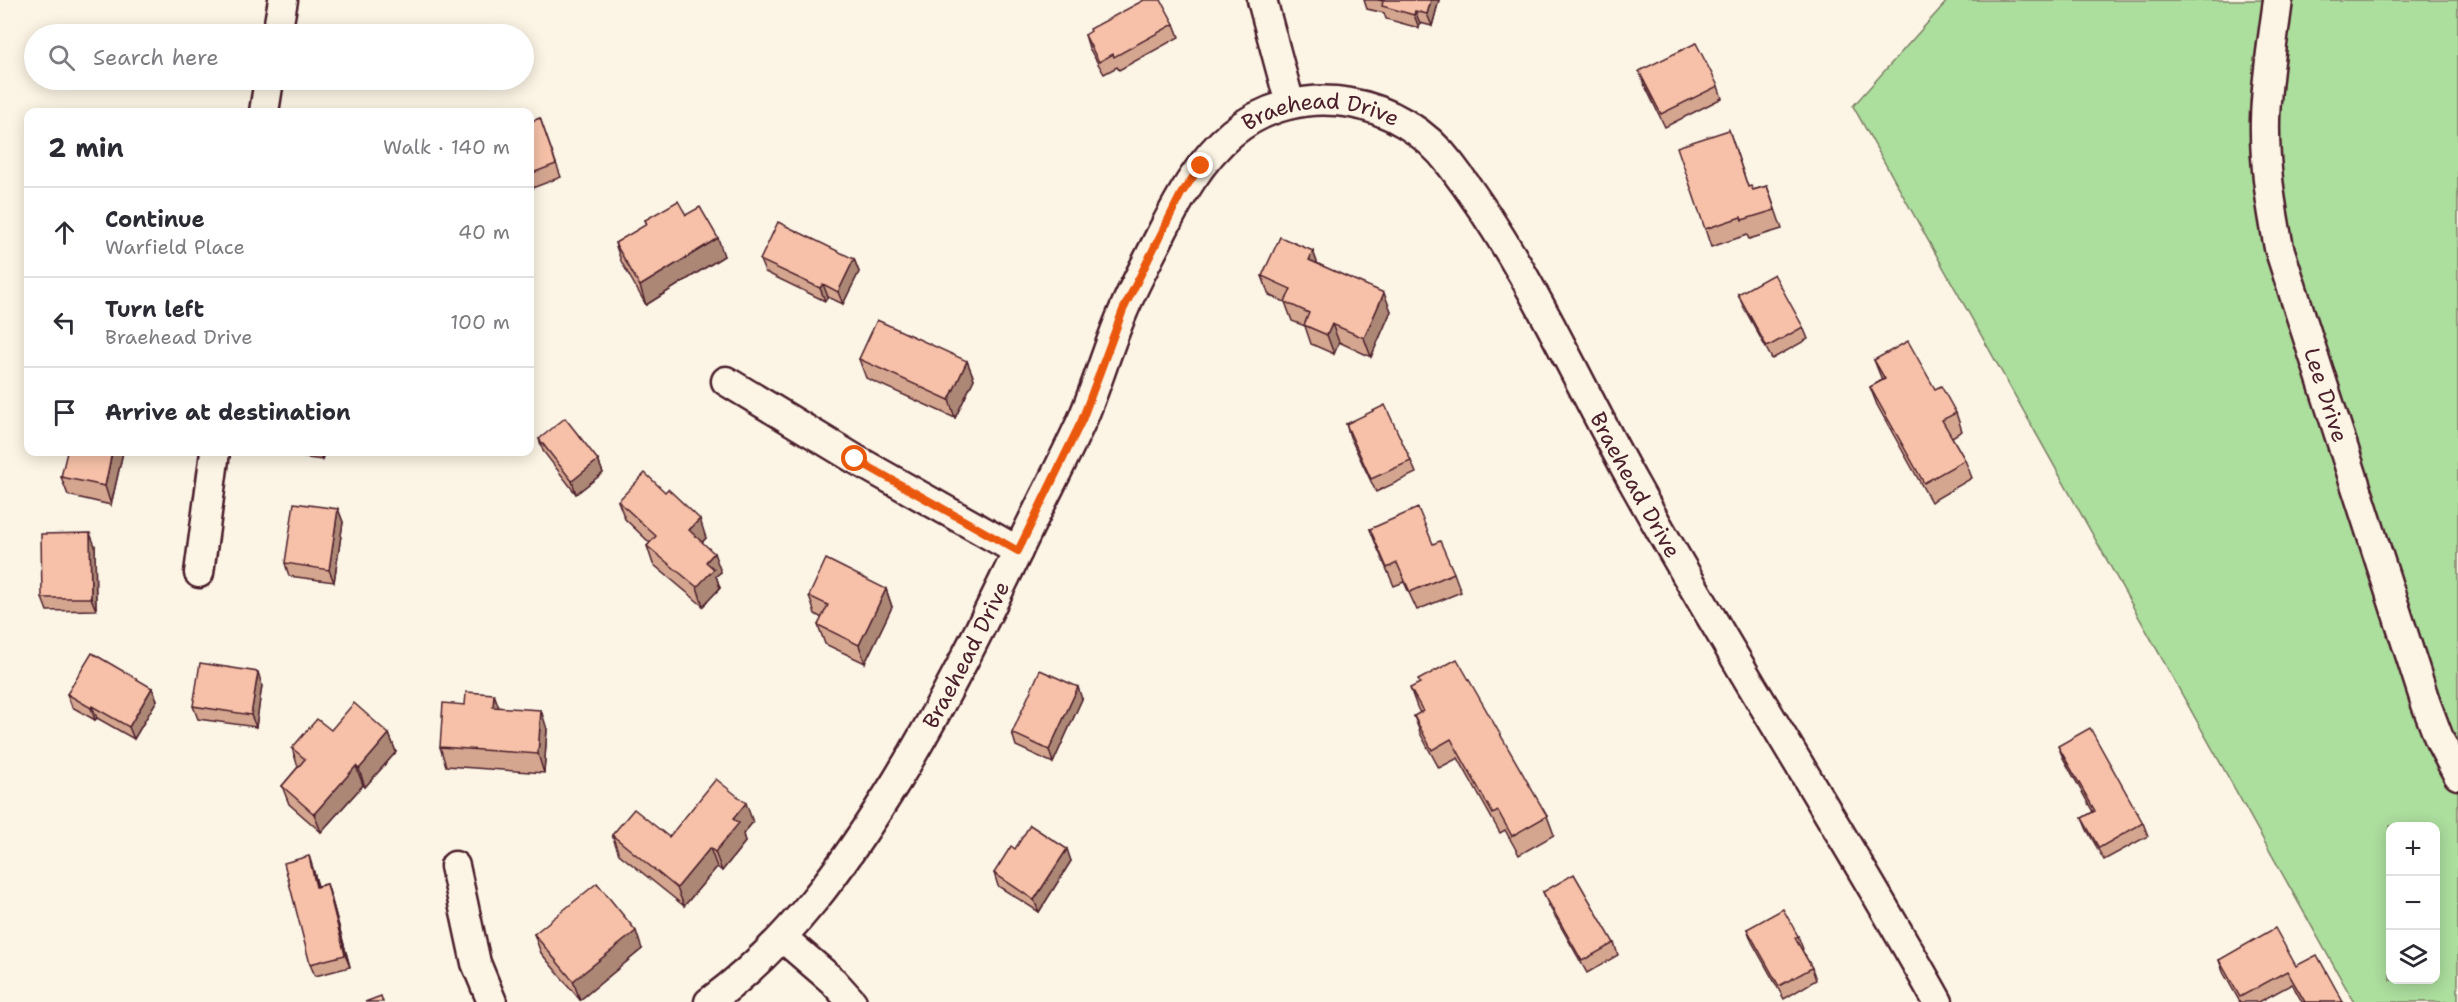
<!DOCTYPE html>
<html lang="en">
<head>
<meta charset="utf-8">
<style>
	:root { --surface:#fff; --page:#f7f7f7; --text:#2b2b33; --muted:#7c7c81; --line:#e1e1e2 }
	body { margin:0; font-family:"Shantell Sans",sans-serif; background:var(--page); color:var(--text) }
	.controls { position:absolute; right:18px; bottom:18px; display:grid; overflow:hidden; border-radius:12px; box-shadow:0 3px 15px #0003 }
	.controls button { width:54px; height:54px; display:grid; place-items:center; padding:0; border:0; border-bottom:2px solid var(--line); background:var(--surface); color:var(--text); font:30px sans-serif }
	.stop { position:absolute; width:18px; height:18px; margin:-14px; border:4px solid #ea580c; border-radius:50%; background:#fff }
	.stop.end { background:#ea580c; border-color:#fff; box-shadow:0 2px 6px #0008 }
	.list { margin:0; padding:0; list-style:none }
	h2 { display:flex; justify-content:space-between; align-items:center; height:78px; margin:0; padding:0 24px; font-size:26px }
	h2 small { font-size:20px; font-weight:400; color:var(--muted) }
	.list li { display:grid; grid-template-columns:39px 1fr auto; gap:18px; align-items:center; box-sizing:border-box; height:90px; padding:0 24px; border-top:2px solid var(--line) }
	.list b { display:block; font-size:22px; white-space:nowrap }
	.list p { margin:0; font-size:20px; white-space:nowrap; color:var(--muted) }
	.list em { font-size:20px; font-style:normal; color:var(--muted) }
	.icon { flex:none; width:33px; height:33px; fill:none; stroke:currentColor; stroke-width:2; stroke-linecap:round; stroke-linejoin:round }
	.map { position:relative; flex:none; width:2458px; height:1002px; overflow:hidden }
	.search { position:absolute; background:var(--surface); box-shadow:0 3px 15px #0003; left:24px; top:24px; width:510px; height:66px; display:flex; align-items:center; gap:15px; box-sizing:border-box; padding:0 21px; border-radius:33px; color:var(--muted); font-size:22px }
	.panel { position:absolute; background:var(--surface); box-shadow:0 3px 15px #0003; left:24px; top:108px; width:510px; height:348px; border-radius:12px }
	.map>svg:first-child { display:block }
</style>
</head>
<body>
<div class="map">
<svg width="2458" height="1002" viewBox="0 0 2458 1002">
	<rect width="100%" height="100%" fill="#fcf5e5"/>
	<filter id="ink" filterUnits="userSpaceOnUse"><feTurbulence type="fractalNoise" baseFrequency=".0167" numOctaves="2"/><feDisplacementMap in="SourceGraphic" scale="12" xChannelSelector="R" yChannelSelector="G"/><feConvolveMatrix kernelMatrix="1 2 1 2 8 2 1 2 1" color-interpolation-filters="sRGB"/></filter>
	<g filter="url(#ink)">
		<!-- green -->
		<path fill="#acde9e" stroke="#7b7e64" stroke-width="1.5" fill-rule="evenodd" d="M 1948,0 L 2458,0 L 2458,1002 L 2354,1002 L 1853,106 ZM 2390,826 L 2436,826 L 2436,980 L 2390,980 Z"/>
		<g fill="none" stroke-linecap="round" stroke-linejoin="round">
			<!-- minor casing -->
			<g stroke="#4a1f2b" stroke-width="33">
				<g id="minor">
					<path d="M 1262,0 L 1290,104"/>
					<path id="s1" d="M 2278,0 C 2273,40 2266,79 2265,120 C 2264,163 2271,206 2279,248 L 2426,704 L 2440,741 L 2458,775"/>
					<path d="M 277,34 L 283,0"/>
					<path d="M 264,112 L 269,80"/>
					<path d="M 726,381 L 855,459 L 1018,551"/>
					<path d="M 199,573 L 215,452"/>
					<path d="M 455,866 L 476,963 L 492,1002"/>
					<path d="M 783,938 L 833,981 L 852,1002"/>
					<path id="s2" d="M 709,1002 C 789,944 845,864 897,780 C 942,706 980,630 1018,551 C 1038,508 1062,464 1082,420 C 1097,386 1107,349 1122,314 C 1133,287 1148,260 1161,234 C 1180,197 1200,160 1232,133 C 1301,77 1400,97 1451,165 C 1527,264 1575,379 1636,487 C 1733,661 1841,828 1938,1002"/>
				</g>
			</g>
			<!-- minor -->
			<use href="#minor" stroke="#fcf5e5" stroke-width="28"/>
		</g>
		<!-- wall -->
		<g fill="#d4a690" stroke="#4a1f2b" stroke-width="1.5">
			<path d="M 1364,0 L 1439,0 L 1432,26 L 1420,23 L 1419,28 L 1386,19 L 1384,13 L 1367,9 Z"/>
			<path d="M 1174,24 L 1179,37 L 1119,70 L 1117,67 L 1104,74 L 1089,48 L 1085,35 Z"/>
			<path d="M 1639,71 L 1718,86 L 1722,98 L 1665,127 L 1644,84 Z"/>
			<path d="M 540,118 L 561,177 L 530,189 L 530,122 Z"/>
			<path d="M 1729,130 L 1748,187 L 1753,190 L 1767,186 L 1782,229 L 1749,239 L 1747,235 L 1711,247 L 1705,229 Z"/>
			<path d="M 686,215 L 724,256 L 646,305 L 621,261 L 615,243 L 647,225 L 645,220 Z"/>
			<path d="M 1313,251 L 1317,263 L 1391,311 L 1371,357 L 1339,342 L 1334,354 L 1311,344 L 1305,326 L 1292,321 L 1285,302 L 1269,295 L 1262,276 Z"/>
			<path d="M 854,259 L 859,272 L 843,304 L 828,297 L 825,301 L 765,272 L 760,260 Z"/>
			<path d="M 1738,294 L 1803,327 L 1808,339 L 1772,359 L 1743,306 Z"/>
			<path d="M 859,359 L 967,361 L 974,379 L 955,418 L 866,378 Z"/>
			<path d="M 1874,360 L 1935,389 L 1956,413 L 1962,431 L 1952,437 L 1965,460 L 1972,478 L 1931,502 L 1877,405 L 1870,387 L 1882,380 Z"/>
			<path d="M 1346,424 L 1411,461 L 1416,473 L 1376,492 L 1350,437 Z"/>
			<path d="M 539,439 L 598,460 L 603,473 L 576,494 L 543,451 Z"/>
			<path d="M 123,452 L 111,505 L 68,495 L 61,477 Z"/>
			<path d="M 292,452 L 324,452 L 322,460 L 293,456 Z"/>
			<path d="M 618,501 L 706,538 L 702,542 L 721,572 L 716,576 L 720,588 L 703,606 L 653,564 L 647,546 L 650,543 L 625,519 Z"/>
			<path d="M 338,509 L 343,522 L 334,582 L 289,576 L 285,563 Z"/>
			<path d="M 1370,529 L 1433,544 L 1454,573 L 1461,592 L 1417,610 L 1404,582 L 1394,586 L 1377,547 Z"/>
			<path d="M 95,546 L 96,610 L 47,611 L 42,598 Z"/>
			<path d="M 886,589 L 892,607 L 865,663 L 825,644 L 818,625 L 822,618 L 815,614 L 809,596 Z"/>
			<path d="M 262,685 L 256,727 L 198,719 L 193,706 Z"/>
			<path d="M 152,688 L 157,700 L 134,739 L 97,718 L 95,720 L 72,707 L 67,694 Z"/>
			<path d="M 1410,688 L 1547,816 L 1554,835 L 1519,855 L 1505,830 L 1500,833 L 1458,758 L 1439,768 L 1421,735 L 1414,716 L 1420,713 L 1417,707 Z"/>
			<path d="M 1082,699 L 1053,763 L 1016,746 L 1012,733 Z"/>
			<path d="M 499,708 L 547,729 L 544,773 L 446,766 L 440,747 Z"/>
			<path d="M 331,730 L 389,734 L 396,752 L 365,787 L 363,785 L 321,832 L 289,804 L 282,786 L 298,767 L 292,748 Z"/>
			<path d="M 2058,746 L 2143,823 L 2148,836 L 2104,860 L 2087,830 L 2082,818 L 2093,812 L 2063,758 Z"/>
			<path d="M 753,822 L 743,834 L 745,842 L 722,871 L 717,867 L 684,906 L 619,854 L 612,835 L 669,837 Z"/>
			<path d="M 1015,849 L 1071,861 L 1039,912 L 998,886 L 994,873 Z"/>
			<path d="M 309,856 L 313,869 L 318,886 L 327,884 L 331,897 L 350,967 L 315,976 L 310,964 Z"/>
			<path d="M 1543,892 L 1614,943 L 1618,955 L 1587,973 L 1548,904 Z"/>
			<path d="M 1747,929 L 1798,936 L 1803,949 L 1802,950 L 1812,968 L 1816,980 L 1784,999 L 1752,942 Z"/>
			<path d="M 534,934 L 642,949 L 580,1000 L 541,953 Z"/>
			<path d="M 2219,960 L 2296,966 L 2343,1002 L 2302,1002 L 2292,984 L 2259,1002 L 2240,1002 L 2223,972 Z"/>
		</g>
		<!-- shaded-wall -->
		<g fill="#ac8776" stroke="#4a1f2b" stroke-width="1.5">
			<path d="M 1431,0 L 1439,0 L 1432,26 L 1427,14 Z"/>
			<path d="M 1415,11 L 1420,23 L 1419,28 L 1414,15 Z"/>
			<path d="M 718,238 L 724,256 L 646,305 L 640,286 Z"/>
			<path d="M 1313,251 L 1320,270 L 1309,260 Z"/>
			<path d="M 854,259 L 859,272 L 843,304 L 838,292 Z"/>
			<path d="M 823,284 L 828,297 L 825,301 L 820,288 Z"/>
			<path d="M 1384,293 L 1391,311 L 1371,357 L 1364,338 Z"/>
			<path d="M 1332,324 L 1339,342 L 1334,354 L 1327,335 Z"/>
			<path d="M 967,361 L 974,379 L 955,418 L 949,400 Z"/>
			<path d="M 112,452 L 123,452 L 111,505 L 105,486 Z"/>
			<path d="M 319,452 L 324,452 L 322,460 Z"/>
			<path d="M 598,460 L 603,473 L 576,494 L 572,481 Z"/>
			<path d="M 338,509 L 343,522 L 334,582 L 329,570 Z"/>
			<path d="M 700,519 L 706,538 L 696,549 L 689,530 Z"/>
			<path d="M 90,533 L 95,546 L 96,610 L 91,598 Z"/>
			<path d="M 714,553 L 721,572 L 716,576 L 720,588 L 703,606 L 697,587 L 706,562 Z"/>
			<path d="M 886,589 L 892,607 L 865,663 L 859,645 Z"/>
			<path d="M 258,672 L 262,685 L 256,727 L 251,715 Z"/>
			<path d="M 1078,687 L 1082,699 L 1053,763 L 1049,750 Z"/>
			<path d="M 152,688 L 157,700 L 134,739 L 129,727 Z"/>
			<path d="M 494,694 L 501,713 L 493,707 Z"/>
			<path d="M 92,706 L 97,718 L 95,720 L 91,708 Z"/>
			<path d="M 541,710 L 547,729 L 544,773 L 538,754 Z"/>
			<path d="M 389,734 L 396,752 L 365,787 L 359,769 Z"/>
			<path d="M 356,766 L 363,785 L 321,832 L 314,814 Z"/>
			<path d="M 746,803 L 753,822 L 743,834 L 745,842 L 722,871 L 715,852 L 733,819 Z"/>
			<path d="M 710,848 L 717,867 L 684,906 L 677,888 Z"/>
			<path d="M 1067,849 L 1071,861 L 1039,912 L 1034,900 Z"/>
			<path d="M 309,856 L 313,869 L 321,899 L 316,887 Z"/>
			<path d="M 327,884 L 331,897 L 350,967 L 345,955 Z"/>
			<path d="M 636,931 L 642,949 L 580,1000 L 573,981 Z"/>
		</g>
		<!-- building -->
		<g fill="#f6c1a8" stroke="#4a1f2b" stroke-width="1.5">
			<path d="M 1144,0 L 1161,0 L 1174,24 L 1114,57 L 1113,54 L 1099,62 L 1085,35 L 1091,31 L 1090,29 Z"/>
			<path d="M 1378,0 L 1431,0 L 1427,14 L 1415,11 L 1414,15 L 1382,6 L 1383,1 Z"/>
			<path d="M 1696,43 L 1718,86 L 1661,114 L 1639,71 Z"/>
			<path d="M 540,118 L 556,164 L 530,174 L 530,122 Z"/>
			<path d="M 1729,130 L 1748,187 L 1751,186 L 1753,190 L 1767,186 L 1775,210 L 1742,220 L 1741,217 L 1705,229 L 1677,147 Z"/>
			<path d="M 678,201 L 686,215 L 700,207 L 718,238 L 640,286 L 615,243 L 647,224 L 645,220 Z"/>
			<path d="M 778,222 L 854,259 L 838,292 L 823,284 L 820,288 L 760,260 Z"/>
			<path d="M 1280,237 L 1313,251 L 1309,260 L 1384,293 L 1364,338 L 1332,324 L 1327,335 L 1304,325 L 1309,313 L 1285,302 L 1291,289 L 1262,276 Z"/>
			<path d="M 1774,274 L 1803,327 L 1767,347 L 1738,294 Z"/>
			<path d="M 877,320 L 967,361 L 949,400 L 859,359 Z"/>
			<path d="M 1908,341 L 1935,389 L 1941,386 L 1956,413 L 1942,420 L 1965,460 L 1924,483 L 1870,387 L 1885,379 L 1874,360 Z"/>
			<path d="M 1385,405 L 1411,461 L 1371,479 L 1346,424 Z"/>
			<path d="M 565,418 L 598,460 L 572,481 L 539,439 Z"/>
			<path d="M 67,452 L 112,452 L 105,486 L 61,477 Z"/>
			<path d="M 645,473 L 665,492 L 668,489 L 700,519 L 689,530 L 714,553 L 706,562 L 714,569 L 697,587 L 647,546 L 656,536 L 618,501 Z"/>
			<path d="M 294,503 L 338,509 L 329,570 L 285,563 Z"/>
			<path d="M 1418,508 L 1433,544 L 1440,541 L 1454,573 L 1410,592 L 1397,563 L 1387,568 L 1370,529 Z"/>
			<path d="M 90,533 L 91,598 L 42,598 L 41,534 Z"/>
			<path d="M 826,559 L 886,589 L 859,645 L 818,625 L 828,605 L 809,596 Z"/>
			<path d="M 92,653 L 152,688 L 129,727 L 92,706 L 91,708 L 67,694 Z"/>
			<path d="M 1457,659 L 1547,816 L 1512,836 L 1498,811 L 1493,814 L 1451,739 L 1432,750 L 1414,716 L 1423,711 L 1410,688 L 1420,683 L 1418,680 Z"/>
			<path d="M 200,663 L 258,672 L 251,715 L 193,706 Z"/>
			<path d="M 1040,670 L 1078,687 L 1049,750 L 1012,733 Z"/>
			<path d="M 466,692 L 494,694 L 493,707 L 541,710 L 538,754 L 440,747 L 443,703 L 465,705 Z"/>
			<path d="M 354,703 L 389,734 L 359,769 L 356,766 L 314,814 L 282,786 L 305,759 L 292,748 L 317,719 L 331,730 Z"/>
			<path d="M 2090,728 L 2143,823 L 2099,848 L 2082,818 L 2095,811 L 2058,746 Z"/>
			<path d="M 716,779 L 746,803 L 733,819 L 739,823 L 715,852 L 710,848 L 677,888 L 612,835 L 634,809 L 669,837 Z"/>
			<path d="M 1030,825 L 1067,849 L 1034,900 L 994,873 L 1011,846 L 1015,849 Z"/>
			<path d="M 309,856 L 316,887 L 327,884 L 345,955 L 310,964 L 284,863 Z"/>
			<path d="M 1574,874 L 1614,943 L 1582,961 L 1543,892 Z"/>
			<path d="M 597,883 L 636,931 L 573,981 L 534,934 Z"/>
			<path d="M 1783,909 L 1798,936 L 1795,938 L 1812,968 L 1779,986 L 1747,929 Z"/>
			<path d="M 2275,928 L 2296,966 L 2317,955 L 2343,1002 L 2305,1002 L 2287,971 L 2240,997 L 2219,960 Z"/>
			<path d="M 381,996 L 383,1002 L 365,1002 Z"/>
		</g>
	</g>
	<g fill="none" stroke-linecap="round" stroke-linejoin="round" filter="url(#ink)">
		<!-- route -->
		<path stroke="#ea580c" stroke-width="8" d="M 855,459 L 1018,551 L 1082,420 L 1123,310 L 1181,194 L 1201,166"/>
	</g>
	<g text-anchor="middle" dominant-baseline="central" stroke-width="5" stroke-linejoin="round" paint-order="stroke">
		<!-- street labels -->
		<g font-size="22" fill="#4a1f2b" stroke="#fcf5e5">
			<text stroke="none"><textPath href="#s2" startOffset="1120">Braehead Drive</textPath></text>
			<text stroke="none"><textPath href="#s1" startOffset="404">Lee Drive</textPath></text>
			<text stroke="none"><textPath href="#s2" startOffset="1641">Braehead Drive</textPath></text>
			<text stroke="none"><textPath href="#s2" startOffset="436">Braehead Drive</textPath></text>
		</g>
	</g>
</svg>
<div class="controls">
<button>+</button>
<button>−</button>
<button><svg class="icon" aria-label="layers" viewBox="0 0 24 24"><path d="M12 4l9 5-9 5-9-5zM3 14l9 5 9-5"/></svg></button>
</div>
<div class="stop" style="left:855px;top:459px"></div>
<div class="stop end" style="left:1201px;top:166px"></div>
<div class="search"><svg class="icon" aria-label="search" viewBox="0 0 24 24"><circle cx="10" cy="10" r="6"/><path d="M15 15l6 6"/></svg>Search here</div>
<section class="panel">
<h2>2 min<small>Walk · 140 m</small></h2>
<ul class="list">
<li><svg class="icon" aria-label="ahead" viewBox="0 0 24 24"><path d="M12 20V5M6 11l6-6 6 6"/></svg><div><b>Continue</b><p>Warfield Place</p></div><em>40 m</em></li>
<li><svg class="icon" aria-label="left" viewBox="0 0 24 24"><path d="M17 20v-9H6M10 6l-5 5 5 5"/></svg><div><b>Turn left</b><p>Braehead Drive</p></div><em>100 m</em></li>
<li><svg class="icon" aria-label="arrive" viewBox="0 0 24 24"><path d="M6 21V4h12l-3 4 3 4H6"/></svg><div><b>Arrive at destination</b></div></li>
</ul>
</section>
</div>
</body>
</html>
